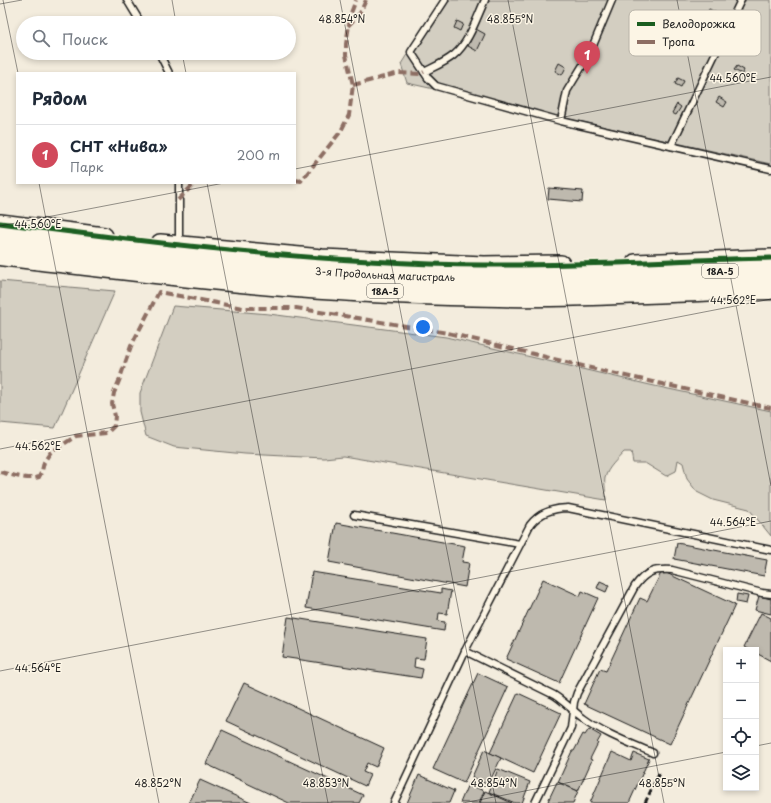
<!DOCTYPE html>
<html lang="ru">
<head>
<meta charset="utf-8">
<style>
	:root { --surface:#fff; --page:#f2f2f3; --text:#1f2937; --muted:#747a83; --line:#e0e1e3; --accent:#d1495b }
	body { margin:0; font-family:"Playpen Sans",sans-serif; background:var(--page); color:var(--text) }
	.controls { position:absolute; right:12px; bottom:12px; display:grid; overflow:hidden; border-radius:0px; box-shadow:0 2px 6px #0003 }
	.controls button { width:36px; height:36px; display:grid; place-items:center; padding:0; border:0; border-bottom:1px solid var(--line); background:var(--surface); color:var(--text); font:20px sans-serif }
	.you { position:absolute; left:423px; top:327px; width:14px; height:14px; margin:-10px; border:3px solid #fff; border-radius:50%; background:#1a73e8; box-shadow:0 0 0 6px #1a73e833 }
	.badge { display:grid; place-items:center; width:26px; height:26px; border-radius:50%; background:var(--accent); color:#fff; font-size:13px; font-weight:700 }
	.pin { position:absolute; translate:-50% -33px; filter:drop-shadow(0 1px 2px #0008) }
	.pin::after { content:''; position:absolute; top:21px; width:14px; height:12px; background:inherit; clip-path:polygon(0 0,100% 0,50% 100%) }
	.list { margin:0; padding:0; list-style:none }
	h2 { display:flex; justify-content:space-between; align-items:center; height:52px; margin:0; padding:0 16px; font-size:17px }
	h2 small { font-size:13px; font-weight:400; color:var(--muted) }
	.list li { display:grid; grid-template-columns:26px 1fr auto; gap:12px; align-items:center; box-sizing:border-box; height:60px; padding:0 16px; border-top:1px solid var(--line) }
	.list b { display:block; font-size:15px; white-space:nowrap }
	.list p { margin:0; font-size:13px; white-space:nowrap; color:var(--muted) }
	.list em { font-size:13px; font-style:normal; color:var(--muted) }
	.icon { flex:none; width:22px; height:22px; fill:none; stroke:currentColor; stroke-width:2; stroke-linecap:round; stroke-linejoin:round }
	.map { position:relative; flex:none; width:771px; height:803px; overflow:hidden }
	.search { position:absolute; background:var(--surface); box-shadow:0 2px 6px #0003; left:16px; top:16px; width:280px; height:44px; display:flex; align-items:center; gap:10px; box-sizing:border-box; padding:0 14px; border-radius:22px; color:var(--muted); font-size:15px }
	.panel { position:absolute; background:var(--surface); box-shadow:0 2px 6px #0003; left:16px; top:72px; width:280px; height:112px; border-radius:0px }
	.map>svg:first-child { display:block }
</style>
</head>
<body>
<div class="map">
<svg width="771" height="803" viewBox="0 0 771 803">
	<rect width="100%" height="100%" fill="#f3ecdd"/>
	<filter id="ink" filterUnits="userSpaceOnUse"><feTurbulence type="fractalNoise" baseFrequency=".025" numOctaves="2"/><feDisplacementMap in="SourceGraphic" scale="8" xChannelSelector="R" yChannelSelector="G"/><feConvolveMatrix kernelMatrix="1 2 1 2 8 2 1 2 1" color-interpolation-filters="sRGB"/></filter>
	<g filter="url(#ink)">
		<!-- green -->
		<g fill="#d3cec1" stroke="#78756e">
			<path d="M 441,0 L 771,0 L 771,164 L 407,83 L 401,64 Z"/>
			<path d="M 0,281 L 115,291 L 55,428 L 0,423 Z"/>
			<path d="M 173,306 L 269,314 L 446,337 L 650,385 L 771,411 L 771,536 L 749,509 L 713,500 L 697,492 L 687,479 L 683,463 L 678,460 L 676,471 L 666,476 L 645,463 L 633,463 L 631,452 L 624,452 C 617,460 608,467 605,478 C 604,483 606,494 606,500 L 343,456 L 324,458 L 245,454 L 174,447 L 146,436 L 140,412 L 140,393 Z"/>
		</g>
		<!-- building -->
		<g fill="#beb9ae" stroke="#1c1c1c">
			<path d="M 709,9 L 723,16 L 716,30 L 702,24 Z"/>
			<path d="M 457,21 L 463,24 L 460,31 L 454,28 Z"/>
			<path d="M 476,29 L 485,34 L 477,51 L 468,46 Z"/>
			<path d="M 559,63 L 566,67 L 562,75 L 555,71 Z"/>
			<path d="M 737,66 L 744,70 L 742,74 L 734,70 Z"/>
			<path d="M 678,78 L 684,81 L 681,87 L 675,84 Z"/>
			<path d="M 719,97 L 727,102 L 724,107 L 716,102 Z"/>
			<path d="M 677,104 L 681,107 L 676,115 L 672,113 Z"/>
			<path d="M 549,188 L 583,191 L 582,202 L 548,199 Z"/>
			<path d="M 336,523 L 465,546 L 462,562 L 469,563 L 465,587 L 329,562 Z"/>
			<path d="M 677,543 L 767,560 L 764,576 L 674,559 Z"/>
			<path d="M 662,571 L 735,605 L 670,744 L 584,704 L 600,669 L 606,671 L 640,598 L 647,601 Z"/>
			<path d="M 312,572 L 441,593 L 441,589 L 451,591 L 447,614 L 439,613 L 438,621 L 445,622 L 444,631 L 306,608 Z"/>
			<path d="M 543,579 L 580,596 L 582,591 L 598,598 L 559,683 L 506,659 Z"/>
			<path d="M 600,581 L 609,585 L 606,592 L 597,588 Z"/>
			<path d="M 737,594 L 748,596 L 746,604 L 736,602 Z"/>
			<path d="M 759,596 L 771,599 L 771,614 L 755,610 Z"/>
			<path d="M 761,613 L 771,618 L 771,661 L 756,653 L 756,650 L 749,650 L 744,647 Z"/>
			<path d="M 288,617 L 427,639 L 424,659 L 415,658 L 414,667 L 423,669 L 421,678 L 282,657 Z"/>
			<path d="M 478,673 L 508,687 L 464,783 L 433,769 Z"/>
			<path d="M 244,683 L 384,748 L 376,767 L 367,763 L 363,772 L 370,775 L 365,786 L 226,721 Z"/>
			<path d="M 518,693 L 561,713 L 533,773 L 490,753 Z"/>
			<path d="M 589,729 L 601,736 L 597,743 L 598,743 L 590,759 L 592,760 L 578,791 L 558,782 L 572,751 L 574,751 L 583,734 L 585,735 Z"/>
			<path d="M 222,730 L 363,795 L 359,803 L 289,803 L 206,764 Z"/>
			<path d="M 484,750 L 501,758 L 488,785 L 472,777 Z"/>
			<path d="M 612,752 L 631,761 L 634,753 L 649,759 L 629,803 L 590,803 Z"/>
			<path d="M 498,769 L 530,782 L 522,803 L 515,803 L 489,792 Z"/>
			<path d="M 419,775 L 454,791 L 449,803 L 407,803 Z"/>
			<path d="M 200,780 L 251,803 L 189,803 Z"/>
			<path d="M 557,782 L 578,791 L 573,803 L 552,803 L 548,801 Z"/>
			<path d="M 468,784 L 484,791 L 479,803 L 460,803 Z"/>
			<path d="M 485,791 L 512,803 L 480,803 Z"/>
		</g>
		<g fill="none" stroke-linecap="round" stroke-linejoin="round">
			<!-- lane casing -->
			<g stroke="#1c1c1c" stroke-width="9">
				<g id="lane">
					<path d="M 127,0 L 141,23"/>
					<path d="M 445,0 L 411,52 L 428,78 L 436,86 L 561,121 L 771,169"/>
					<path d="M 159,53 L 169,73"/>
					<path d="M 424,72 C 434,67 446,62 454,55 C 469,43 477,17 485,0"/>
					<path d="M 561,121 L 567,91 L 589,55 L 612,0"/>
					<path d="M 671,146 L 741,0"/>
					<path d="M 179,183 L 179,243"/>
					<path d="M 354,515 L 520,544"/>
					<path d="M 465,651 L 554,695 C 565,702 573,711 583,718 C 603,733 630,743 653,753"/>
					<path d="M 394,803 L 465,651 L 530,525 C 540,512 553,508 568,508 L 771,550"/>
					<path d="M 535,803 L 571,728 L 574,702 L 577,693 L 635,586 C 646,571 654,569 672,570 L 762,593 L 771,594"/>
				</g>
			</g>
			<!-- secondary casing -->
			<g stroke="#1c1c1c" stroke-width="20">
				<g id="secondary">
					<path d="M 0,223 L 104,236"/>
					<path d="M 160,243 L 322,258 L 484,265 L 561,264"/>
					<path d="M 635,263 L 771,258"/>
				</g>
			</g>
			<!-- highway casing -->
			<g stroke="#1c1c1c" stroke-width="25">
				<g id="highway">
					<path id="s1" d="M 0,235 C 127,249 255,268 383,274 C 512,280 641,272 771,269"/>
					<path d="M 0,254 C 113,267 226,282 340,289 C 393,293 446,294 499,295 C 590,297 680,289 771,288"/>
				</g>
			</g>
			<!-- lane -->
			<use href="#lane" stroke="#fcf5e5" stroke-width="6"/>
			<!-- secondary -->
			<use href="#secondary" stroke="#fcf5e5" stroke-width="17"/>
			<!-- highway -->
			<use href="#highway" stroke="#fcf5e5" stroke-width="22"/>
			<!-- rail -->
			<path stroke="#1c1c1c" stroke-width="3" stroke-dasharray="6 3" stroke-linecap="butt" d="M 645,803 L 660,771"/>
			<!-- quiet -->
			<g stroke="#8d6e63" stroke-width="4" stroke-dasharray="8 4" stroke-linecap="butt">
				<path d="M 348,26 L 360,13 L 366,0"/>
				<path d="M 353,85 L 399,73 L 420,74 L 424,72"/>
				<path d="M 295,180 L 301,181 L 341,131 L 349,115 L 353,85 L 346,55 L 346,44 L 351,13 L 356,0"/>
				<path d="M 178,200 L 195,183"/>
				<path d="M 0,472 C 13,475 26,480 39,477 L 42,471 L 44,462 L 50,453 L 76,436 L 107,433 L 114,426 L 115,416 L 112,404 L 114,393 L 119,381 L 131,346 L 159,292 L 243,308 L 296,308 L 448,333 L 603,371 L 771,408"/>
			</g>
			<!-- cycleway casing -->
			<g stroke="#fcf5e5" stroke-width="8">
				<path id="cycleway" d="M 0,223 C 42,228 85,234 127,239 C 245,253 364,264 484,265 C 579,266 675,260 771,258"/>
			</g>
			<!-- cycleway -->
			<use href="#cycleway" stroke="#1b5e20" stroke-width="5"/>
		</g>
	</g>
	<!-- ticks -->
	<path fill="none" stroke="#1c1c1c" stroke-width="1" stroke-opacity="0.45" d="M 3,0 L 18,73M 172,0 L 176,23M 340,0 L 496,803M 508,0 L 664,803M 677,0 L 771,486M 0,4 L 22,0M 182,53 L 186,73M 295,169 L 771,77M 39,183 L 159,803M 207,183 L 328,803M 0,226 L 224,183M 0,449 L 771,299M 0,671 L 771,521M 756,746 L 771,743M 463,803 L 726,752"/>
	<g text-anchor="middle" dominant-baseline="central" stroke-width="3" stroke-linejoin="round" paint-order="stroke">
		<!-- shield labels -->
		<g fill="#fcf5e5" stroke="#5f5d58" stroke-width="1">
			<rect x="702" y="264" width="36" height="14" rx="3"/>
			<rect x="367" y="284" width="36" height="14" rx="3"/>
		</g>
		<g font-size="9" font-weight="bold" fill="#1c1c1c">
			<text x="720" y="271">18А-5</text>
			<text x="385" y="291">18А-5</text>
		</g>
		<!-- street labels -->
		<g font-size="10" fill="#1c1c1c" stroke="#fcf5e5">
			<text stroke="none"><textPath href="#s1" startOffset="387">3-я Продольная магистраль</textPath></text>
		</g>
	</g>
	<!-- legend -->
	<rect x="629" y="10" width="132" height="46" rx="6" fill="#fcf5e5" stroke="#b9b4a9" stroke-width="1"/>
	<rect x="637" y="22" width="18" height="4" fill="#1b5e20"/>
	<rect x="637" y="40" width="18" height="4" fill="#8d6e63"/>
	<g font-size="11" fill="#1c1c1c">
		<text x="662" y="28">Велодорожка</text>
		<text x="662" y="46">Тропа</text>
	</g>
	<g font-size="10" text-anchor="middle" fill="#1c1c1c" stroke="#fcf5e5" stroke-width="3" stroke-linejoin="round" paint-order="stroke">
		<text x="342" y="23">48.854°N</text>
		<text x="510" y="23">48.855°N</text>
		<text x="733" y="82">44.560°E</text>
		<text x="38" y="228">44.560°E</text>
		<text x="733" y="304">44.562°E</text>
		<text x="38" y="450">44.562°E</text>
		<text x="733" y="526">44.564°E</text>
		<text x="38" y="672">44.564°E</text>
		<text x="158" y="787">48.852°N</text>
		<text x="326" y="787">48.853°N</text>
		<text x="494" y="787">48.854°N</text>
		<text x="662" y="787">48.855°N</text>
	</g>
</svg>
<div class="controls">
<button>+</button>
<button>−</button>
<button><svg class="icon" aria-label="locate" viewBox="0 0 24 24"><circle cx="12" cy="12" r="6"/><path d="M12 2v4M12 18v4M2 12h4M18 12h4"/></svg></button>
<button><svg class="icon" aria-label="layers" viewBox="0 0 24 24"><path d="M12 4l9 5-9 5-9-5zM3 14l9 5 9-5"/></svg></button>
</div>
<div class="you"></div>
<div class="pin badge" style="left:587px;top:74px">1</div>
<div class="search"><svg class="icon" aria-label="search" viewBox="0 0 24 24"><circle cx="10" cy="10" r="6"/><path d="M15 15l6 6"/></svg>Поиск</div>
<section class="panel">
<h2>Рядом<small></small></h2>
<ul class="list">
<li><span class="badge">1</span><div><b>СНТ «Нива»</b><p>Парк</p></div><em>200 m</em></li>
</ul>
</section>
</div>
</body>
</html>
